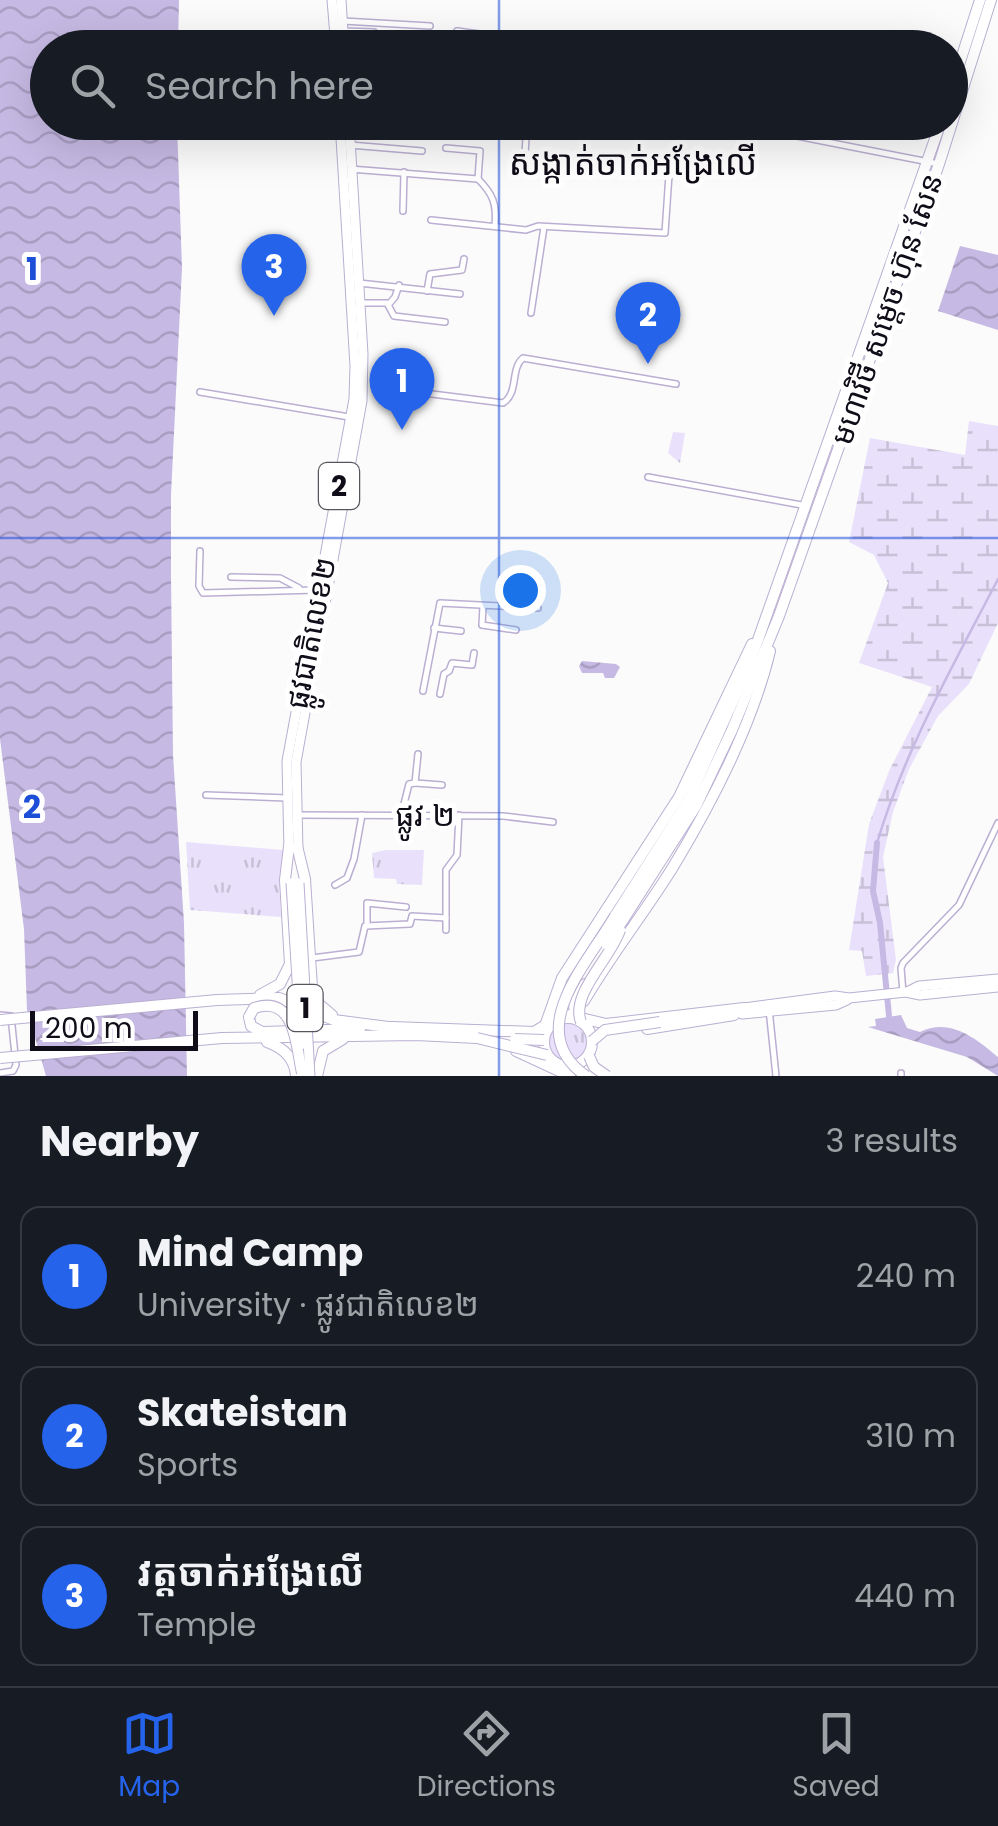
<!DOCTYPE html>
<html lang="en">
<head>
<meta charset="utf-8">
<style>
	:root { --surface:#171b24; --page:#20242c; --text:#f1f3f6; --muted:#9ea1a6; --line:#363941; --accent:#2563eb }
	body { margin:0; font-family:Poppins,"Noto Sans Khmer",sans-serif; background:var(--page); color:var(--text) }
	.scale { position:absolute; left:30px; bottom:25px; width:168px; box-sizing:border-box; padding-left:10px; border:5px solid #100c18; border-top:0; font-size:28px; line-height:35px; white-space:nowrap; color:#100c18; -webkit-text-stroke:8px #fff; paint-order:stroke }
	.you { position:absolute; left:520px; top:590px; width:35px; height:35px; margin:-25px; border:8px solid #fff; border-radius:50%; background:#1a73e8; box-shadow:0 0 0 15px #1a73e833 }
	.badge { display:grid; place-items:center; width:65px; height:65px; border-radius:50%; background:var(--accent); color:#fff; font-size:32px; font-weight:700 }
	.pin { position:absolute; translate:-50% -82px; filter:drop-shadow(0 2px 5px #0008) }
	.pin::after { content:''; position:absolute; top:52px; width:35px; height:30px; background:inherit; clip-path:polygon(0 0,100% 0,50% 100%) }
	.list { margin:0; padding:0; list-style:none }
	h2 { display:flex; justify-content:space-between; align-items:center; height:130px; margin:0; padding:0 40px; font-size:42px }
	h2 small { font-size:32px; font-weight:400; color:var(--muted) }
	.list li { display:grid; grid-template-columns:65px 1fr auto; gap:30px; align-items:center; box-sizing:border-box; height:140px; margin:0 20px 20px; padding:0 20px; border:2px solid var(--line); border-radius:20px }
	.list b { display:block; font-size:38px; white-space:nowrap }
	.list p { margin:0; font-size:32px; white-space:nowrap; color:var(--muted) }
	.list em { font-size:32px; font-style:normal; color:var(--muted) }
	.icon { flex:none; width:55px; height:55px; fill:none; stroke:currentColor; stroke-width:2; stroke-linecap:round; stroke-linejoin:round }
	.map { position:relative; flex:none; width:998px; height:1076px; overflow:hidden }
	.search { position:absolute; background:var(--surface); box-shadow:0 10px 40px #0002; left:30px; right:30px; top:30px; height:110px; display:flex; align-items:center; gap:25px; box-sizing:border-box; padding:0 35px; border-radius:55px; color:var(--muted); font-size:38px }
	.sheet { height:610px; background:var(--surface) }
	nav { display:flex; justify-content:space-around; align-items:center; box-sizing:border-box; height:140px; border-top:2px solid var(--line); background:var(--surface); font-size:28px; color:var(--muted) }
	nav a { display:grid; justify-items:center; gap:5px }
	nav .on { color:var(--accent) }
	.map>svg:first-child { display:block }
</style>
</head>
<body>
<div class="map">
<svg width="998" height="1076" viewBox="0 0 998 1076">
	<defs>
		<pattern id="grass-tufts" width="24" height="20" patternUnits="userSpaceOnUse" patternTransform="scale(2.5)"><rect width="24" height="20" fill="#e9e1fb"/><path d="M3 7l-1-3M5 7V3M7 7l1-3M15 17l-1-3M17 17v-4M19 17l1-3" fill="none" stroke="#c7c0d6"/></pattern>
		<pattern id="wetland-marsh" width="20" height="14" patternUnits="userSpaceOnUse" patternTransform="scale(2.5)"><rect width="20" height="14" fill="#e9e1fb"/><path d="M1 5h8M5 5V1M11 12h8M15 12V8" fill="none" stroke="#c7c0d6"/></pattern>
		<pattern id="water-waves" width="16" height="10" patternUnits="userSpaceOnUse" patternTransform="scale(2.5)"><rect width="16" height="10" fill="#c6b9e3"/><path d="M0 5q4-4 8 0t8 0" fill="none" stroke="#a99ec2"/></pattern>
	</defs>
	<rect width="100%" height="100%" fill="#fbfbfb"/>
	<!-- grass -->
	<g fill="url(#grass-tufts)">
		<path d="M 673,432 L 685,433 L 680,463 L 668,453 Z"/>
		<path d="M 186,842 L 283,850 L 279,881 L 281,917 L 190,910 Z"/>
		<path d="M 386,850 L 424,850 L 422,885 L 397,884 L 396,879 L 374,878 L 372,853 Z"/>
		<circle cx="568" cy="1042" r="20"/>
	</g>
	<!-- wetland -->
	<path fill="url(#wetland-marsh)" d="M 969,421 L 998,426 L 998,623 L 969,684 L 938,716 L 909,769 L 893,812 L 883,857 L 896,960 L 893,973 L 866,976 L 862,951 L 849,950 L 869,824 L 889,771 L 932,687 L 859,663 L 888,583 L 874,555 L 849,542 L 870,438 L 965,455 Z"/>
	<!-- water -->
	<g fill="url(#water-waves)">
		<path d="M 0,0 L 179,0 L 178,47 L 48,48 L 48,122 L 177,123 L 182,268 L 171,495 L 171,576 L 173,755 L 184,923 L 187,1076 L 46,1076 L 27,1010 L 24,929 L 0,739 Z"/>
		<path d="M 960,246 L 998,255 L 998,330 L 938,311 Z"/>
		<path d="M 582,661 L 616,664 L 620,667 L 614,678 L 605,678 L 603,673 L 582,673 L 579,666 Z"/>
		<path d="M 901,1015 L 907,1028 L 920,1032 C 949,1017 976,1038 998,1057 L 998,1076 L 967,1057 L 868,1027 L 876,1026 L 875,1019 Z"/>
	</g>
	<g fill="none" stroke-linecap="round" stroke-linejoin="round">
		<!-- stream -->
		<path stroke="#c6b9e3" stroke-width="2.5" d="M 877,843 C 905,749 953,666 998,579"/>
		<!-- canal -->
		<path stroke="#c6b9e3" stroke-width="6" d="M 877,843 L 873,891 L 880,923 L 889,1016"/>
		<!-- minor casing -->
		<g stroke="#baafd2" stroke-width="8">
			<g id="minor">
				<path d="M 343,21 L 430,26"/>
				<path d="M 343,31 L 374,32"/>
				<path d="M 456,48 L 457,31 L 584,48"/>
				<path d="M 524,122 L 575,124"/>
				<path d="M 725,122 L 939,164"/>
				<path d="M 350,145 L 422,151"/>
				<path d="M 446,148 L 480,151 L 478,179"/>
				<path d="M 350,169 L 478,179 C 493,194 497,204 495,226"/>
				<path d="M 524,169 L 527,123"/>
				<path d="M 403,211 L 404,172"/>
				<path d="M 431,220 L 526,230 L 538,226 L 665,233 L 670,160"/>
				<path d="M 359,283 L 460,294"/>
				<path d="M 427,291 L 430,274 L 462,270 L 464,259"/>
				<path d="M 359,303 L 387,303 L 394,316 L 445,322"/>
				<path d="M 389,304 L 395,297 L 399,285"/>
				<path d="M 531,313 L 544,227"/>
				<path d="M 385,388 L 503,403 C 519,393 510,369 523,358 L 676,384"/>
				<path d="M 200,392 L 349,417"/>
				<path d="M 648,477 L 807,506"/>
				<path d="M 200,551 L 199,586 L 203,593 L 316,590"/>
				<path d="M 231,577 L 280,578 L 299,588"/>
				<path d="M 483,606 L 482,625 L 516,630"/>
				<path d="M 434,628 L 461,631"/>
				<path d="M 423,691 L 440,603 L 538,608"/>
				<path d="M 440,694 L 444,674 L 449,671 L 452,663 L 472,665 L 474,653"/>
				<path d="M 415,783 L 442,785"/>
				<path d="M 206,795 L 287,798"/>
				<path d="M 297,815 L 503,816 L 553,822"/>
				<path d="M 401,816 L 409,784 L 415,783 L 418,754"/>
				<path d="M 335,885 L 347,878 L 354,859 L 362,815"/>
				<path d="M 367,926 L 367,903 L 406,907"/>
				<path d="M 446,930 L 446,870 L 457,855 L 459,815"/>
				<path d="M 312,958 L 359,952 L 365,926 L 410,924 L 412,916 L 446,918"/>
				<path d="M 903,993 L 901,968 L 903,963 L 959,905 L 998,823"/>
				<path d="M 769,1009 L 776,1076"/>
				<path d="M 0,1015 L 11,1016 L 16,1065 L 13,1071 L 0,1073"/>
				<path d="M 901,1073 L 901,1076"/>
			</g>
		</g>
		<!-- primary casing -->
		<g stroke="#baafd2" stroke-width="11">
			<g id="primary">
				<path d="M 332,0 L 336,48"/>
				<path d="M 341,0 L 344,48"/>
				<path d="M 298,850 L 296,762 L 362,401 L 363,354 L 349,122"/>
				<path d="M 289,851 L 287,761 L 354,399 L 355,366 L 340,122"/>
				<path d="M 907,992 L 919,986 L 998,979"/>
				<path d="M 744,1008 L 835,996 L 849,998 L 906,992 L 920,995 L 998,987"/>
				<path d="M 742,1014 L 836,1005 L 847,1000"/>
			</g>
		</g>
		<!-- trunk casing -->
		<g stroke="#baafd2" stroke-width="12">
			<g id="trunk">
				<path d="M 950,93 L 980,0"/>
				<path d="M 297,846 L 305,879 L 312,988 L 319,1004 L 332,1015"/>
				<path d="M 615,916 L 688,801 L 748,668 L 941,122"/>
				<path d="M 623,920 L 696,806 L 732,730 L 779,616 L 939,164 L 991,0"/>
				<path d="M 260,995 L 280,984 L 290,964 L 285,880 L 289,846"/>
				<path d="M 217,1000 L 279,998 L 334,1020 L 396,1028"/>
				<path d="M 584,1001 C 611,955 645,912 673,867 C 713,801 752,726 770,651"/>
				<path d="M 575,1015 L 574,1004 L 585,984"/>
				<path d="M 249,1017 L 251,1026 L 262,1032 L 360,1029"/>
				<circle cx="568" cy="1042" r="24"/>
				<path d="M 545,1026 L 562,978 L 679,797 L 752,644"/>
				<path d="M 392,1027 L 534,1032 L 564,1014 L 606,1024 L 744,1008"/>
				<path d="M 647,1029 L 734,1015"/>
				<path d="M 222,1038 L 416,1035 L 477,1038"/>
				<path d="M 267,1042 C 284,1048 295,1058 296,1076"/>
				<path d="M 516,1051 L 570,1076"/>
				<path d="M 317,1076 L 323,1051 L 343,1039"/>
			</g>
		</g>
		<!-- minor -->
		<use href="#minor" stroke="#fff" stroke-width="5"/>
		<!-- primary -->
		<use href="#primary" stroke="#fff" stroke-width="9"/>
		<!-- trunk -->
		<use href="#trunk" stroke="#fff" stroke-width="10"/>
		<!-- primary-bridge casing -->
		<g stroke="#baafd2" stroke-width="11" stroke-linecap="butt">
			<g id="primary-bridge">
				<path d="M 291,883 L 301,1045"/>
				<path d="M 299,883 L 310,1076"/>
			</g>
		</g>
		<!-- trunk-bridge casing -->
		<g stroke="#baafd2" stroke-width="12" stroke-linecap="butt">
			<g id="trunk-bridge">
				<path d="M 606,944 L 623,920"/>
				<path d="M 249,1017 L 254,1008 C 296,994 296,1047 302,1073"/>
				<path d="M 0,1020 L 217,1000"/>
				<path d="M 581,1022 C 570,994 611,958 620,930"/>
				<path d="M 477,1038 L 547,1055"/>
				<path d="M 515,1039 L 544,1040"/>
				<path d="M 592,1041 L 605,1030 L 660,1022"/>
				<path d="M 589,1056 L 594,1067 L 607,1076"/>
				<path d="M 0,1058 L 222,1038"/>
				<path d="M 586,1076 C 521,1031 589,962 615,916"/>
			</g>
		</g>
		<!-- primary-bridge -->
		<use href="#primary-bridge" stroke="#fff" stroke-width="9"/>
		<!-- trunk-bridge -->
		<use href="#trunk-bridge" stroke="#fff" stroke-width="10"/>
	</g>
	<!-- grid -->
	<path fill="none" stroke="#1d4ed8" stroke-width="2.5" stroke-opacity="0.55" d="M 499,0 L 499,48M 499,122 L 499,1076M 0,538 L 998,538"/>
	<g text-anchor="middle" dominant-baseline="central" stroke-width="10" stroke-linejoin="round" paint-order="stroke">
		<!-- shield labels -->
		<g fill="#fff" stroke="#58555d" stroke-width="2.5">
			<rect x="319" y="463" width="40" height="46" rx="8"/>
			<rect x="287.5" y="985" width="35" height="46" rx="8"/>
		</g>
		<g font-size="28" font-weight="bold" fill="#100c18">
			<text x="339" y="486">2</text>
			<text x="305" y="1008">1</text>
		</g>
		<!-- street labels -->
		<g font-size="30" fill="#100c18" stroke="#fff">
			<text transform="translate(887 309) rotate(-71)">មហាវិថី សម្តេច ហ៊ុន សែន</text>
			<text transform="translate(311 633) rotate(-79)">ផ្លូវជាតិលេខ២</text>
			<text x="425" y="815">ផ្លូវ ២</text>
		</g>
		<!-- quarter labels -->
		<g font-size="35" fill="#100c18" stroke="#fff">
			<text x="633" y="162">សង្កាត់ចាក់អង្រែលើ</text>
		</g>
	</g>
	<g font-size="32" text-anchor="middle" font-weight="bold" fill="#1d4ed8" stroke="#fff" stroke-width="10" stroke-linejoin="round" paint-order="stroke">
		<text x="32" y="280">1</text>
		<text x="32" y="818">2</text>
	</g>
</svg>
<div class="scale">200 m</div>
<div class="you"></div>
<div class="pin badge" style="left:402px;top:430px">1</div>
<div class="pin badge" style="left:648px;top:364px">2</div>
<div class="pin badge" style="left:274px;top:316px">3</div>
<div class="search"><svg class="icon" aria-label="search" viewBox="0 0 24 24"><circle cx="10" cy="10" r="6"/><path d="M15 15l6 6"/></svg>Search here</div>
</div>
<section class="sheet">
<h2>Nearby<small>3 results</small></h2>
<ul class="list">
<li><span class="badge">1</span><div><b>Mind Camp</b><p>University · ផ្លូវជាតិលេខ២</p></div><em>240 m</em></li>
<li><span class="badge">2</span><div><b>Skateistan</b><p>Sports</p></div><em>310 m</em></li>
<li><span class="badge">3</span><div><b>វត្តចាក់អង្រែលើ</b><p>Temple</p></div><em>440 m</em></li>
</ul>
</section>
<nav>
<a class="on"><svg class="icon" aria-label="map" viewBox="0 0 24 24"><path d="M3 6l6-2 6 2 6-2v14l-6 2-6-2-6 2zM9 4v14M15 6v14"/></svg>Map</a>
<a><svg class="icon" aria-label="directions" viewBox="0 0 24 24"><path d="M12 3l9 9-9 9-9-9zM9 14v-3h6M13 9l2 2-2 2"/></svg>Directions</a>
<a><svg class="icon" aria-label="saved" viewBox="0 0 24 24"><path d="M7 4h10v16l-5-4-5 4z"/></svg>Saved</a>
</nav>
</body>
</html>
